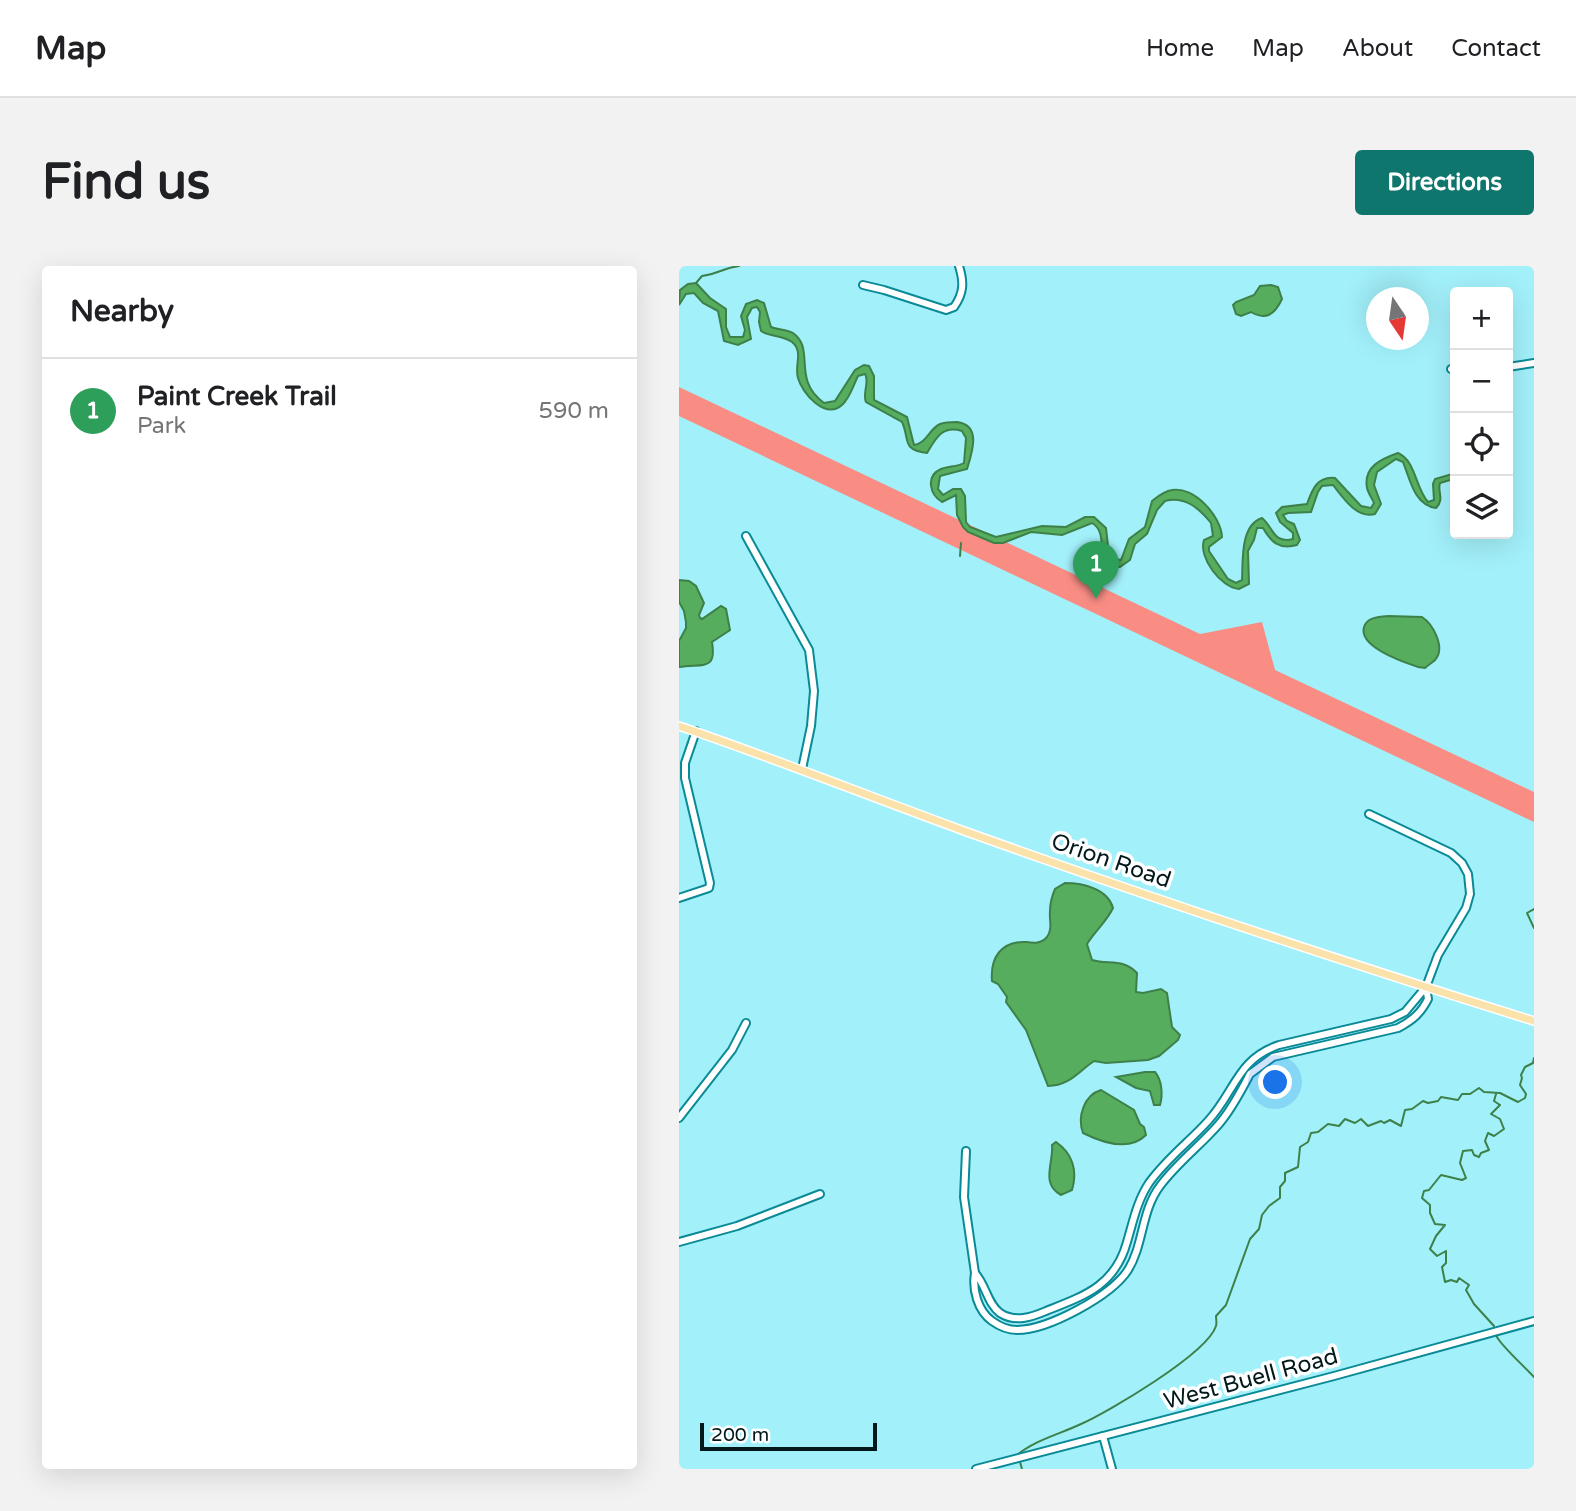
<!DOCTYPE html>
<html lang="en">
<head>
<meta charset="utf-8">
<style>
	:root { --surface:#fff; --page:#f2f2f2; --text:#202124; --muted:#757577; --line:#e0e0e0; --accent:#0f766e }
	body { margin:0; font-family:"Varela Round",sans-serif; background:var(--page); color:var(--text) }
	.controls { position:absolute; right:21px; top:21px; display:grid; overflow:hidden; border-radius:7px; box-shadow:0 7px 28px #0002 }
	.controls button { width:63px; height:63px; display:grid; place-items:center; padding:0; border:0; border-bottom:2px solid var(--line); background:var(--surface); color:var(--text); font:35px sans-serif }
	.compass { position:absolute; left:687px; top:21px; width:63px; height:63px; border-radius:50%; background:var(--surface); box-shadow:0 7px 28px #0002; rotate:167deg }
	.scale { position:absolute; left:21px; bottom:18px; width:177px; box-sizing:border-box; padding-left:7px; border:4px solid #03181b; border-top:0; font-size:19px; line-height:24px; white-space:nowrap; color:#03181b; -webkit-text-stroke:5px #fff; paint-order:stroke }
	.you { position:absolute; left:597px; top:817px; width:24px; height:24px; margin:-18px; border:5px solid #fff; border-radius:50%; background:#1a73e8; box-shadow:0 0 0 10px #1a73e833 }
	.badge { display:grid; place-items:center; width:46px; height:46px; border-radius:50%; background:var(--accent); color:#fff; font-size:23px; font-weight:700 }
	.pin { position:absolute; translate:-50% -58px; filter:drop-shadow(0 2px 4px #0008) }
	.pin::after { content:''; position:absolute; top:37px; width:24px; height:21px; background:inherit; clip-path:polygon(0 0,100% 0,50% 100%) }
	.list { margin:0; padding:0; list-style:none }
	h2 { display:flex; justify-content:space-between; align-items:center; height:91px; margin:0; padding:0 28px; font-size:30px }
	h2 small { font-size:23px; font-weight:400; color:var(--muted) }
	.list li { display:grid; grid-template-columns:46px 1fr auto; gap:21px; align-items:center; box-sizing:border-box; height:105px; padding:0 28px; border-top:2px solid var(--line) }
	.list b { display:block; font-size:26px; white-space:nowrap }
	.list p { margin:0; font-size:23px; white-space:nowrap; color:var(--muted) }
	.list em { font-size:23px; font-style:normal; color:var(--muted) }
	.icon { flex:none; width:38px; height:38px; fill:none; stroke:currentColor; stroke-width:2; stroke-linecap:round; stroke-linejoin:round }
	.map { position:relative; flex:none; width:855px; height:1203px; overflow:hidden; border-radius:7px }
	header { display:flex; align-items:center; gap:42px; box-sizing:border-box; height:98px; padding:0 35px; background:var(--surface); border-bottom:2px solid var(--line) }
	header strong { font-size:33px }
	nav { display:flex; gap:38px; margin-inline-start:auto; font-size:24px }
	.intro { display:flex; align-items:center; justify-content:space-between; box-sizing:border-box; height:168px; padding:0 42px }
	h1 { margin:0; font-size:49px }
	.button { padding:18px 32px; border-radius:7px; background:var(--accent); color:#fff; font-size:24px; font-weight:700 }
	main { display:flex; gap:42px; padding:0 42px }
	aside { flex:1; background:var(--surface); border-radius:7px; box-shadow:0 7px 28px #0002 }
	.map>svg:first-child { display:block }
</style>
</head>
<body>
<header>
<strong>Map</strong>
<nav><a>Home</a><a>Map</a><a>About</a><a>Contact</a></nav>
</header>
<div class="intro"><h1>Find us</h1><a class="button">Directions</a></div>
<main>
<aside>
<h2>Nearby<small></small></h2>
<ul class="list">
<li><span class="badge" style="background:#2e9e5b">1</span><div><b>Paint Creek Trail</b><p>Park</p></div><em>590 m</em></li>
</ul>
</aside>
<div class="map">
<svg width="855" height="1203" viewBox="0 0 855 1203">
	<rect width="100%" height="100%" fill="#a2f0fa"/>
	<!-- green -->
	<path fill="#f98d84" d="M 0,121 L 521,368 L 583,356 L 596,404 L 855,526 L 855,556 L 0,150 Z"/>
	<!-- water -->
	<g fill="#56ad5d" stroke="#3d8049" stroke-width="2">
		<path d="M 17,17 L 31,32 L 47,43 L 47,61 L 51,71 L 64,71 L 66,64 L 62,50 L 67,38 L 78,34 L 85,37 L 92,61 C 99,64 108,63 114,67 C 137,83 112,113 145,137 L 156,135 L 176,104 L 185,99 L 190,100 L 195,110 L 195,134 L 228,151 L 235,179 C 248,177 250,163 261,158 C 266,156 273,156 278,156 C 303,159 293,187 288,203 L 261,210 L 259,223 L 264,229 L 274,223 L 282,223 L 286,230 L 287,256 L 291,261 L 317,271 L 363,260 L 387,261 L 406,251 L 415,251 L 427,262 L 430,288 L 436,293 L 442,294 L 450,273 L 466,261 L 473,235 C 478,231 485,225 493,224 C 515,220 542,250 543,271 L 530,281 L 530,285 L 549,313 L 557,317 L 563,314 C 564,295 561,259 583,252 C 595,262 594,278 614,273 L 614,267 L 601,256 L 597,247 L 603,241 L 628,238 C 633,224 638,210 656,212 L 682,240 L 692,242 L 695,237 C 693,232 689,227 688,222 C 684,201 702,193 719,187 C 737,195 736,221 749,236 L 755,234 L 754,218 L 756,213 L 773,208 L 776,210 L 776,217 L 771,214 L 761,217 C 758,226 766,233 757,242 C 735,239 731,213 724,196 L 717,193 L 698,206 L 695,219 L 702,238 L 696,248 C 678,253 664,232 654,219 L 643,220 L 639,226 L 632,246 L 609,247 L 604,249 L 608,255 L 615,258 L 621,274 L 618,279 C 600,284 592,276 584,262 L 578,262 L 575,274 L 569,285 L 570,318 L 560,323 C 542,322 519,291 525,274 L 534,270 L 532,257 C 520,242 506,230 486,235 L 478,244 L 468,268 L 456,278 L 451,294 L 441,301 C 410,297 433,269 413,257 L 383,269 L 352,266 L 324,277 L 315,277 L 289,266 L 284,261 L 278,249 L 277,229 L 263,236 C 251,229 246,210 262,203 C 270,200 278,201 285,197 L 287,172 L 283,165 C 263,159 257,172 248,187 C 222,184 231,173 223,156 L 187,136 C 183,127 191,116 186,108 L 179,110 C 174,120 171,132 163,139 C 146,154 123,127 119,112 C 115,99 125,86 113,76 C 104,69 91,71 82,65 L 80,56 L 81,46 L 78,41 L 73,42 L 68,51 L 72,73 L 59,79 L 45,75 L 39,45 L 24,37 L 15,27 L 7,28 L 0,39 L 1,24 L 9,18 Z"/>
		<path d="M 592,19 L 599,21 L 603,33 C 596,48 587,55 572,46 L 562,50 L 557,48 L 554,39 L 557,36 L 575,29 L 581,20 Z"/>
		<path d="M 0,314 L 10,315 L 17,320 L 25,337 L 20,349 L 21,352 L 23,353 L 42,340 L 47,343 L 51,364 L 33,376 C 38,406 23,397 0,401 L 0,375 L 7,362 L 7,356 L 5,345 L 0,336 Z"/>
		<path d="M 709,350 L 743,351 C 754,358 767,382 756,394 C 753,397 749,399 746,402 L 739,401 C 725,396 679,381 685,361 C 688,351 700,351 709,350 Z"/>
		<path d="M 386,617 C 404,617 429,623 434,642 C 428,655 416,665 408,678 L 413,694 C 430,699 444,692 458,707 L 457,726 L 464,727 L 482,723 L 488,727 L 493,761 L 501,769 L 499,774 L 480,790 L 469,794 L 427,797 L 415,795 C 399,806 390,820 369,820 L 347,764 L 327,736 L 328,731 L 319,718 L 313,715 C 311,692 322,675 347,676 C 355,677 362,678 368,671 C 374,662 370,655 371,645 C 371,637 373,630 376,623 Z"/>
		<path d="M 466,806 L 476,806 C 483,814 484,829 481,839 L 475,839 L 471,825 L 457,822 L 437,811 Z"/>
		<path d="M 422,824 L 455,844 L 461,858 L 465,861 L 467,869 C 450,886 422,876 404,867 C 398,851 405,829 422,824 Z"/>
		<path d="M 377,876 C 393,887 399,904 393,924 L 382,929 C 361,918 375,896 373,879 Z"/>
	</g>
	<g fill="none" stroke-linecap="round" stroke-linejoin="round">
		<!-- stream -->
		<g stroke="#3d8049" stroke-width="2">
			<path d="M 17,17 L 23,10 C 40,8 43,2 60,0"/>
			<path d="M 281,290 L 282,277"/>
			<path d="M 855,643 L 848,647 L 855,662"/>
			<path d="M 815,1060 L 795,1038 L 787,1024 L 790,1019 L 780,1012 L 778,1016 L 772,1014 L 766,1016 L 763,1001 L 767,997 L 767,985 L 758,990 L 751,983 L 757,970 L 766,959 L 756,958 L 751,947 L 751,939 L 743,932 L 745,925 L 750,924 L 762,909 L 783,914 L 787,912 L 781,897 L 784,885 L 793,884 L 795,889 L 800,891 L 802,887 L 810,884 L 806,875 L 809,867 L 815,870 L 825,863 L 821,853 L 812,848 L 821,839 L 815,835 L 817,828"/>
			<path d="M 817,1069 C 820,1078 846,1101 855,1111"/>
			<path d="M 338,1189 C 356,1174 381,1168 402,1158 C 429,1146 528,1088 537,1060 C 538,1057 537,1053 537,1050 L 547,1039 L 571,973 L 580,963 L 583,949 L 590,940 L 601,932 L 601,921 L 606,915 L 606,907 L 619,901 L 621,881 L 629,876 L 632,867 L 639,866 L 649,858 L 660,860 L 666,853 L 676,857 L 682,853 L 689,860 L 702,855 L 705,857 L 711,854 L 722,860 L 726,844 L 733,843 L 744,835 L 749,837 L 759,835 L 762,831 L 779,834 L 783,828 L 791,828 L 800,822 L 805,826 L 821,827 L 839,836 L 846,832 L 847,828 L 841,819 L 843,812 L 842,809 L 846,801 L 854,797 L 855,792"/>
			<path d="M 341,1196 L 343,1203"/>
		</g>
		<!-- minor casing -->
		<g stroke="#0a8a96" stroke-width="10">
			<g id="minor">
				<path d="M 184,19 L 205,24 L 267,44 L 275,41 C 285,27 285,16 280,0"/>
				<path d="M 829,101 L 855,97"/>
				<path d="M 772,103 L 776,104"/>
				<path d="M 67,270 L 130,384 L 135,425 L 132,460 L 123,503"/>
				<path d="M 0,632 L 30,622 L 31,617 L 6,512 L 6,497 L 17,465"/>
				<path d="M 0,852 L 53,784 L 67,757"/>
				<path d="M 287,885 L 285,931 L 296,1007 C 293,1024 299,1045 313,1055 C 320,1060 329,1064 338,1064 C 369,1064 432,1030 449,1004 C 465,978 462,945 481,920 C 498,897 522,879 540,858 C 553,843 562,825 571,808 L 594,791 L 719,762 C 734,754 742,747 749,733 L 747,721"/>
				<path d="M 0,976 L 58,960 L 141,928"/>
				<path d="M 296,1007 C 307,1019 308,1037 321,1047 C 336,1057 353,1051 367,1045 C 405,1030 436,1020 448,976 C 454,956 458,935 470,917 C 487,893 510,876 529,855 C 556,826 558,793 600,779 L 712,753 L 726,746 L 747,721 L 759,689 L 787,642 L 791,628 L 789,608 L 783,597 L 772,587 L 690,548"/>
				<path d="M 424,1170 L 433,1203"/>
				<path d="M 297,1203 L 655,1110 L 855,1055"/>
			</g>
		</g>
		<!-- major casing -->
		<g stroke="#fff" stroke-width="10">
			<path id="major" d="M 0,460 C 97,493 192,531 288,566 C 475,633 665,696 855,755"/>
		</g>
		<!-- minor -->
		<use href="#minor" stroke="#fff" stroke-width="6"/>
		<!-- major -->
		<use href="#major" stroke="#fbe2aa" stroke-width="7"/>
	</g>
	<g text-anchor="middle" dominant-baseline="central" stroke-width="7" stroke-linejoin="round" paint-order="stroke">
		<!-- street labels -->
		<g font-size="23" fill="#03181b" stroke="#fff">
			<text transform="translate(432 595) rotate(19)">Orion Road</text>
			<text transform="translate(572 1113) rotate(-15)">West Buell Road</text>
		</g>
	</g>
</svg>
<div class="controls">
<button>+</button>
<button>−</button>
<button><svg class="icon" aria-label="locate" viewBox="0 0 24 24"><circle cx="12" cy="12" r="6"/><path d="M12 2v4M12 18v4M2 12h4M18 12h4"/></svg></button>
<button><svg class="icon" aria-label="layers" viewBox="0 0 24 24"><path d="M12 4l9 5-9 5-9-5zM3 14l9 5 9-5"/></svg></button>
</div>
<svg class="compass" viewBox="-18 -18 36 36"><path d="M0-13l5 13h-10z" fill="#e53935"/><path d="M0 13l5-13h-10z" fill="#757577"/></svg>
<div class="scale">200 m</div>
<div class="you"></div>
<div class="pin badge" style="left:417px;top:333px;background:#2e9e5b">1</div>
</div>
</main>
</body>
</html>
